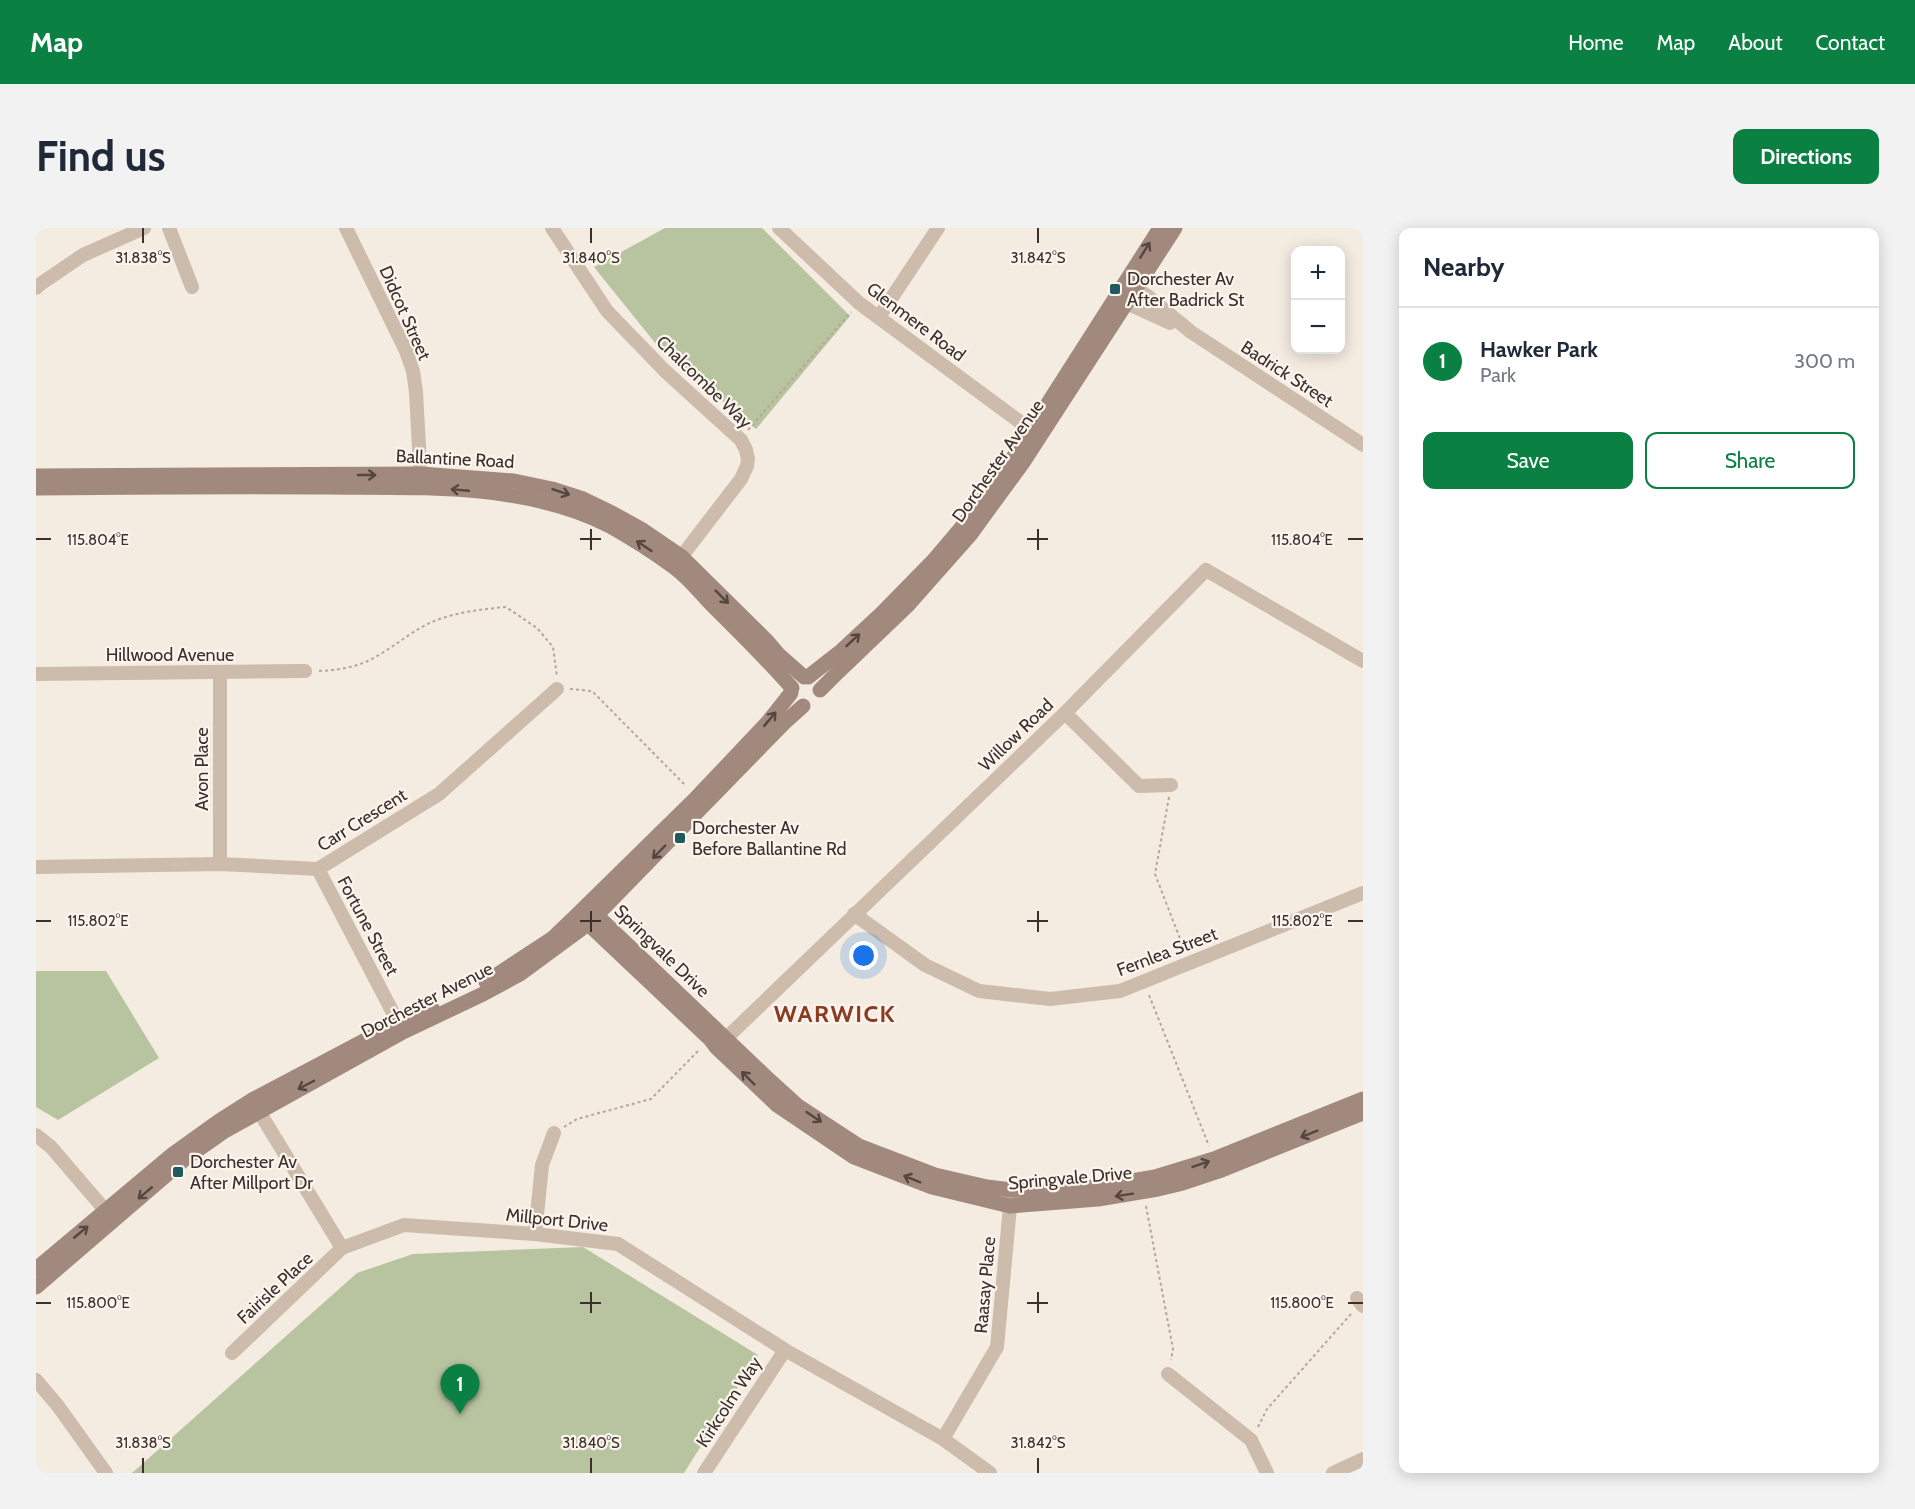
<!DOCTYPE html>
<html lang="en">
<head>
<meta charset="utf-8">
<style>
	:root { --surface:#fff; --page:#f2f2f3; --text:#1f2937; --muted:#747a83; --line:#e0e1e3; --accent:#0b8043 }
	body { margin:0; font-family:Cabin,sans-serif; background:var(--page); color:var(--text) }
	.controls { position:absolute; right:18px; top:18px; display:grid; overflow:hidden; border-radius:12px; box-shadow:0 3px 15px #0003 }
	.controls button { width:54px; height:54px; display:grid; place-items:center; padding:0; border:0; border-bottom:2px solid var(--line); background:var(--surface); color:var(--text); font:30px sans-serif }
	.you { position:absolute; left:828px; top:728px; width:21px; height:21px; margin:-15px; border:4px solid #fff; border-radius:50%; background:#1a73e8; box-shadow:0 0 0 9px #1a73e833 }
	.badge { display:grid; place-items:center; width:39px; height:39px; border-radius:50%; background:var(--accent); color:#fff; font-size:20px; font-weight:700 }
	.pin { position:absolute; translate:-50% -50px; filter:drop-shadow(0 2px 3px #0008) }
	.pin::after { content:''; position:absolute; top:32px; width:21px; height:18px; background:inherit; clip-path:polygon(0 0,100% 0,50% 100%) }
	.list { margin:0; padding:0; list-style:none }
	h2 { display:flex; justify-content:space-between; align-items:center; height:78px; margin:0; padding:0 24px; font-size:26px }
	h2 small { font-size:20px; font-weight:400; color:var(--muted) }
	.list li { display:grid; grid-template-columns:39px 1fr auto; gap:18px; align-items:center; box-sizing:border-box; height:108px; padding:0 24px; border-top:2px solid var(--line) }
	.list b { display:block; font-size:22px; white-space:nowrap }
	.list p { margin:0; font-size:20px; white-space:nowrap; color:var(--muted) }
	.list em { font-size:20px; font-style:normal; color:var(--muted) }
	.actions { display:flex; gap:12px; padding:18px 24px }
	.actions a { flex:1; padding:14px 0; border:2px solid var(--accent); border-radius:12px; text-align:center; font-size:21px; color:var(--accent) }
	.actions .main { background:var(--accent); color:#fff }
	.map { position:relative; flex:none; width:1327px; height:1245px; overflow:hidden; border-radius:12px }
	header { display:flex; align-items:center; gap:36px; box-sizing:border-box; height:84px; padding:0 30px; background:var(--accent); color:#fff }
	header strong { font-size:28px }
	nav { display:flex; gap:33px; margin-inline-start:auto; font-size:21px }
	.intro { display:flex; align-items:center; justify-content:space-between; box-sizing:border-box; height:144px; padding:0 36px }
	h1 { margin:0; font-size:42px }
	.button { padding:15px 27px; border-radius:12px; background:var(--accent); color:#fff; font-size:21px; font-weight:700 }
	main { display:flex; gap:36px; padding:0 36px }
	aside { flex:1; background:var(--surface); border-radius:12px; box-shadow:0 3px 15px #0003 }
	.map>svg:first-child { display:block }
</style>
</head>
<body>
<header>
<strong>Map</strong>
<nav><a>Home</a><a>Map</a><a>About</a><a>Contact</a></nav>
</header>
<div class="intro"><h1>Find us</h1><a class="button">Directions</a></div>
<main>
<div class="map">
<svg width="1327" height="1245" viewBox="0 0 1327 1245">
	<rect width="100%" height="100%" fill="#f4ebe1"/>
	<!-- green -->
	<g fill="#b8c4a0">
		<path d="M 629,0 L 726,0 L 814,88 L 720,201 L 624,121 L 558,39 Z"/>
		<path d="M 0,743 L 70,743 L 123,830 L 22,892 L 0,879 Z"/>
		<path d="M 547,1019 L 722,1127 L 648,1245 L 96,1245 L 321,1045 L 377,1026 Z"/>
	</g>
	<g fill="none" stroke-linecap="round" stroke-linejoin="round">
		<!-- path -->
		<g stroke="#b9a596" stroke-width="2" stroke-dasharray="3 3" stroke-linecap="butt">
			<path d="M 712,202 L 815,84"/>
			<path d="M 283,443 C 304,442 323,439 341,428 C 361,417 379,400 401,392 C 422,384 447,381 470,379 L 501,400 L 517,419 L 521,449"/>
			<path d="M 534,461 L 556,463 L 650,558"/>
			<path d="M 1133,569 L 1119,646 L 1148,721"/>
			<path d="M 1113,767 L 1173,918"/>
			<path d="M 528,899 L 541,891 L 615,871 L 664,821"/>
			<path d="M 1110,978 L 1137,1121 L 1135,1132"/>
			<path d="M 1222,1199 L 1231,1181 L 1315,1086"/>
		</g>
		<!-- street -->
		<g stroke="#cdbbac" stroke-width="14">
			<path d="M 133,0 L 156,59"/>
			<path d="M 310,0 L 370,123 L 377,143 L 380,164 L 385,256"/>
			<path d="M 516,0 L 571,83 L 629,143 L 705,212 L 710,222 L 712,231 L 711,238 L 705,251 L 639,337"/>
			<path d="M 743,0 L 823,75 L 1003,208"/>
			<path d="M 1092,55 L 1110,67 L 1155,104 L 1327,217"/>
			<path d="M 0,60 L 3,57 L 47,27 L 108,0"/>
			<path d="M 1082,69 L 1090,75 L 1134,95"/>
			<path d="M 843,89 L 902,0"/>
			<path d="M 184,445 L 184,636"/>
			<path d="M 0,446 L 269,443"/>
			<path d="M 1029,485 L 1103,558 L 1135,557"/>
			<path d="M 0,639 L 184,636 L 282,641 L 403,566 L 521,461"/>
			<path d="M 282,641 L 367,804"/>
			<path d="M 818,686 L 889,737 L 943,763 L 1014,771 L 1084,763 L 1327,665"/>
			<path d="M 682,818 L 1029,485 L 1170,342 L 1327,433"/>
			<path d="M 219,877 L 306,1020 L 368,997 L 499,1006 L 582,1016 L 749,1122 L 907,1211 L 954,1245"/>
			<path d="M 0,907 L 15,919 L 75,989"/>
			<path d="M 499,1006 L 506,937 L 518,905"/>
			<path d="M 1321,1070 L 1327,1078"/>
			<path d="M 196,1125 L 306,1020"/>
			<path d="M 1132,1146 L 1215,1212 L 1231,1245"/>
			<path d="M 0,1152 L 22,1178 L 70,1245"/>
			<path d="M 907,1211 L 961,1119 L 975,968"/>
			<path d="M 668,1245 L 749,1122"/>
			<path d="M 1297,1245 L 1327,1231"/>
		</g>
		<!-- secondary -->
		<g stroke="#a18a7d" stroke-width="15">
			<path d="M 0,248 L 385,246 L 478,253 L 516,261 L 547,271 L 576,285 L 605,301 L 646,329 L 730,412 L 742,426 L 768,449"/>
			<path d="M 0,260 C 97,259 193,258 290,259 C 384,260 488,254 574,298 C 595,310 616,323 635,337 C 650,347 662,362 674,375 C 702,403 730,430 756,460"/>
			<path d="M 772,449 L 804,424 L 845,386 L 897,333 L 925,300 L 979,227 L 1124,0"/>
			<path d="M 784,462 L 799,447 L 872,377 L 934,307 L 988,233 L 1139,0"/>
			<path d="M 555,682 L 730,849 L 762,878 L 823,918 L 899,947 L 951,959 L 976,962 L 1001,963 L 1061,959 L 1119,949 L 1178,931 L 1327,871"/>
			<path d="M 547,691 L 674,811 L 680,819 L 741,877 L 818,929 L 896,959 L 974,978 L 1062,971 L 1122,961 L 1147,955 L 1183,943 L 1327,885"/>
			<path d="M 450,754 L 517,710 L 542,686 L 661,569 L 732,494 L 755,465"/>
			<path d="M 0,1041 L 137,926 L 183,893 L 216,872 L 362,795 L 396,780"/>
			<path d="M 0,1059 L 150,930 L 187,904 L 367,804 L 447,766 L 484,746 L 552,696 L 748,495 L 767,478"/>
		</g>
	</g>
	<!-- one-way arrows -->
	<defs><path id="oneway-shaft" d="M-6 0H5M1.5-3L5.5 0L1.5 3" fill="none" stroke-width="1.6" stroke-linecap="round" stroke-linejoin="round" transform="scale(1.5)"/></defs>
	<g stroke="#544640">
		<use href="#oneway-shaft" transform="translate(1109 22) rotate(-58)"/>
		<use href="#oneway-shaft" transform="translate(331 247)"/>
		<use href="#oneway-shaft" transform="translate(424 262) rotate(-175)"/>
		<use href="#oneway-shaft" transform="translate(525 264) rotate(18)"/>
		<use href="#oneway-shaft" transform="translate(608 318) rotate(-146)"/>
		<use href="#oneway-shaft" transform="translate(686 369) rotate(45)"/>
		<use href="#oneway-shaft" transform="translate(817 412) rotate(-43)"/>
		<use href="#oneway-shaft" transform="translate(734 491) rotate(-50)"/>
		<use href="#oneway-shaft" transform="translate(623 624) rotate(134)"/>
		<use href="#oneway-shaft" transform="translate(712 850) rotate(-135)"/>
		<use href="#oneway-shaft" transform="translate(270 857) rotate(152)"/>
		<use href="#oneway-shaft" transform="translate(778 889) rotate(34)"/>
		<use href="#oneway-shaft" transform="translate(1273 906) rotate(158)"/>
		<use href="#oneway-shaft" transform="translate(1165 936) rotate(-19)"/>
		<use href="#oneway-shaft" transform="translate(876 951) rotate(-158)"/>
		<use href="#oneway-shaft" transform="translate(109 965) rotate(140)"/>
		<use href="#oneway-shaft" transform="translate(1088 967) rotate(171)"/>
		<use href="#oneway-shaft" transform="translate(45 1004) rotate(-40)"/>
	</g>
	<!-- ticks -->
	<path fill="none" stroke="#3b302b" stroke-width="2" d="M 107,0 L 107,15M 555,0 L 555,15M 1002,0 L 1002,15M 555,301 L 555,322M 1002,301 L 1002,322M 0,311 L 15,311M 544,311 L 565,311M 991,311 L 1012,311M 1312,311 L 1327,311M 555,683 L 555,704M 1002,683 L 1002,704M 0,693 L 15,693M 544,693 L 565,693M 991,693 L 1012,693M 1312,693 L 1327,693M 555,1064 L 555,1085M 1002,1064 L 1002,1085M 0,1075 L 15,1075M 544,1075 L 565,1075M 991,1075 L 1012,1075M 1312,1075 L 1327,1075M 107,1230 L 107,1245M 555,1230 L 555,1245M 1002,1230 L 1002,1245"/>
	<!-- markers -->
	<g fill="#1f5a5e" stroke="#fbf5ee" stroke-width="2">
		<rect x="1073" y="55" width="12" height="12" rx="3"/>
		<rect x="638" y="604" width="12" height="12" rx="3"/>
		<rect x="136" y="938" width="12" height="12" rx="3"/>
	</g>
	<g text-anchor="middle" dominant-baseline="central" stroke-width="4.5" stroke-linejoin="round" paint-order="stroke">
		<!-- poi labels -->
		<g font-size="18" fill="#3b302b" stroke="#fbf5ee" text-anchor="start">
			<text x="1091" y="51">Dorchester Av<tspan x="1091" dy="21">After Badrick St</tspan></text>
			<text x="656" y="600">Dorchester Av<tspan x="656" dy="21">Before Ballantine Rd</tspan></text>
			<text x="154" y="934">Dorchester Av<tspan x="154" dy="21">After Millport Dr</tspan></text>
		</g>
		<!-- street labels -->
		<g font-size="18" fill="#3b302b" stroke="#fbf5ee">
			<text transform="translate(369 85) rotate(66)">Didcot Street</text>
			<text transform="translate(880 94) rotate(37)">Glenmere Road</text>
			<text transform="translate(1251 146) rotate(33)">Badrick Street</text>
			<text transform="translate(668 154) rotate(44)">Chalcombe Way</text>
			<text transform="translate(419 231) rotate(3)">Ballantine Road</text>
			<text transform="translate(962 233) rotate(-55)">Dorchester Avenue</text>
			<text x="134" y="427">Hillwood Avenue</text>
			<text transform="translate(980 507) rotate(-44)">Willow Road</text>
			<text transform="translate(166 541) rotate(-90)">Avon Place</text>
			<text transform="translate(326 592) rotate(-32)">Carr Crescent</text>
			<text transform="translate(332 698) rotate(62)">Fortune Street</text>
			<text transform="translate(626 723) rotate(44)">Springvale Drive</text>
			<text transform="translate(1131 724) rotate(-21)">Fernlea Street</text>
			<text transform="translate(391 772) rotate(-27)">Dorchester Avenue</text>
			<text transform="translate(1034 950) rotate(-5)">Springvale Drive</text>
			<text transform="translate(521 992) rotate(6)">Millport Drive</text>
			<text transform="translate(949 1057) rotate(-85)">Raasay Place</text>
			<text transform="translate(239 1060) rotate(-43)">Fairisle Place</text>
			<text transform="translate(693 1174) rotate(-57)">Kirkcolm Way</text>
		</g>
		<!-- district labels -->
		<g font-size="24" font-weight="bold" letter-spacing="1.5" fill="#8c3b22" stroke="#fbf5ee">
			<text x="799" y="785">WARWICK</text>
		</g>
	</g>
	<g font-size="15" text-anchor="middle" fill="#3b302b" stroke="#fbf5ee" stroke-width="4.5" stroke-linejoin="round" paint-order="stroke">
		<text x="107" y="35">31.838°S</text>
		<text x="555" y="35">31.840°S</text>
		<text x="1002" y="35">31.842°S</text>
		<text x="1266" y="317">115.804°E</text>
		<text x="62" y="317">115.804°E</text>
		<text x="1266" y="698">115.802°E</text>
		<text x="62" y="698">115.802°E</text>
		<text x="1266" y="1080">115.800°E</text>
		<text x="62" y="1080">115.800°E</text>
		<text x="107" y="1220">31.838°S</text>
		<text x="555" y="1220">31.840°S</text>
		<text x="1002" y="1220">31.842°S</text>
	</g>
</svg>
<div class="controls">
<button>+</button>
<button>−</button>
</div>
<div class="you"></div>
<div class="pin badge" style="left:424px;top:1186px">1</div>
</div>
<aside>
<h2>Nearby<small></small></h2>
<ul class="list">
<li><span class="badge">1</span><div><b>Hawker Park</b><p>Park</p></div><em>300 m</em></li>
</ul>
<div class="actions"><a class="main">Save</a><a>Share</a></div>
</aside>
</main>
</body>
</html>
